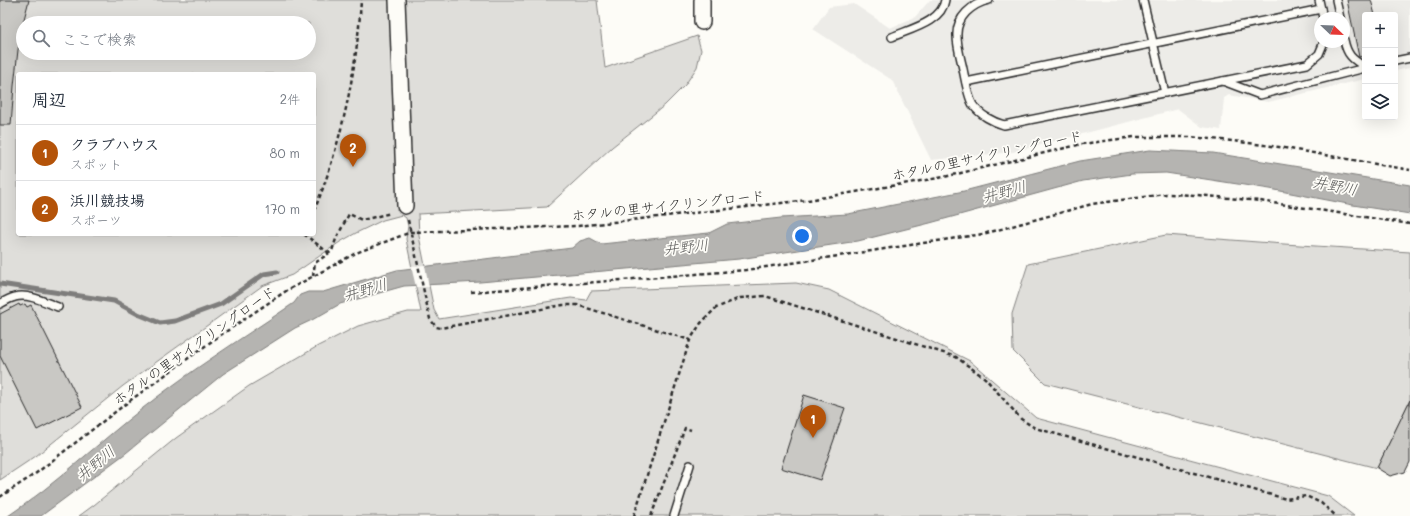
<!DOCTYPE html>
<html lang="ja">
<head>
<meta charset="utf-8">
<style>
	:root { --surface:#fff; --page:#f2f2f3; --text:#1f2937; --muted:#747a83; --line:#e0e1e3; --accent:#b45309 }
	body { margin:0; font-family:Mali,"Klee One",sans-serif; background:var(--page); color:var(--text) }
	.controls { position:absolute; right:12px; top:12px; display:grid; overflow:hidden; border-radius:4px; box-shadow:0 4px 16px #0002 }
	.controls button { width:36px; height:36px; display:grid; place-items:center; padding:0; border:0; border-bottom:1px solid var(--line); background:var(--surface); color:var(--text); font:20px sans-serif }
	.compass { position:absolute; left:1314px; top:12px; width:36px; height:36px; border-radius:50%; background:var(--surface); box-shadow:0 4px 16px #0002; rotate:113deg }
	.you { position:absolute; left:802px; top:236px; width:14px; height:14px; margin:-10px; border:3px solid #fff; border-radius:50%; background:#1a73e8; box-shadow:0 0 0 6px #1a73e833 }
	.badge { display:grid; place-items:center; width:26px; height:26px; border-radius:50%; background:var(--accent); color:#fff; font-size:13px; font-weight:700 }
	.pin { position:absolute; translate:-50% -33px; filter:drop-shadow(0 1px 2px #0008) }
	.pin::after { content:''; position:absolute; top:21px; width:14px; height:12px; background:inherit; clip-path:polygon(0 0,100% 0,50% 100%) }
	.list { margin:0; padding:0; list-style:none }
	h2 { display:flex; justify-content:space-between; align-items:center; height:52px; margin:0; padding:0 16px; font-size:17px }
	h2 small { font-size:13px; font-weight:400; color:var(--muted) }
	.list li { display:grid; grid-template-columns:26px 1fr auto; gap:12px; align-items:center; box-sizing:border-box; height:56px; padding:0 16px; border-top:1px solid var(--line) }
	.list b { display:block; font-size:15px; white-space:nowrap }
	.list p { margin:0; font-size:13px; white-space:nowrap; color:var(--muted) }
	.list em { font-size:13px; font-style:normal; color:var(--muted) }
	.icon { flex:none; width:22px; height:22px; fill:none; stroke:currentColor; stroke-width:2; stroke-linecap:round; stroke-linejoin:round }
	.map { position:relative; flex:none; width:1410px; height:516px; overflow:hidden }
	.search { position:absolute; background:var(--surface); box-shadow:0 4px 16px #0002; left:16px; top:16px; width:300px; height:44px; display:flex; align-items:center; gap:10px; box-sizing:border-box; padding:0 14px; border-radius:22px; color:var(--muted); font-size:15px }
	.panel { position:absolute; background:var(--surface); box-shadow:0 4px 16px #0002; left:16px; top:72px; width:300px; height:164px; border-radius:4px }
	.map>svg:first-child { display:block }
</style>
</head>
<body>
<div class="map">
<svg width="1410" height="516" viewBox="0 0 1410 516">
	<rect width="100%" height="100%" fill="#fdfcf7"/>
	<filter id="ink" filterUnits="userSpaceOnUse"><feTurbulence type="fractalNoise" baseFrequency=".025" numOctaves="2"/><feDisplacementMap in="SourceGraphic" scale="8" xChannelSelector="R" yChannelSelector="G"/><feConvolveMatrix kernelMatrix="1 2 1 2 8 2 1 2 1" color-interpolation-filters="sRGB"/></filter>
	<g filter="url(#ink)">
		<!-- built -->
		<path fill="#edece8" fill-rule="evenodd" d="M 930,0 L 1410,0 L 1410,68 L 1395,71 L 1395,15 L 1365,15 L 1365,79 L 1268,102 L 1229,95 L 1224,98 L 1221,130 L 1202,127 L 1178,109 L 1013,152 L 931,160 L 892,80 L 813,29 L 829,7 L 854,4 L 890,28 L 915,17 ZM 1320,18 L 1344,18 L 1344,42 L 1320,42 Z"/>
		<!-- green -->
		<g fill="#dfdeda" stroke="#858482" fill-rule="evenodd">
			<path d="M 0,0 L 597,0 L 605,68 L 697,36 L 701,50 L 697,67 L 685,85 L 665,105 L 612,147 L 547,207 L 418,214 L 419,236 L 434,310 L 439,319 L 571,298 L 586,300 L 591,291 L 796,283 L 829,290 L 970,361 L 1036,418 L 1328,496 L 1354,516 L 79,516 L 94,505 L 176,438 L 249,386 L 318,346 L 358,326 L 408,312 L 421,312 L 406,239 L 408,226 L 406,218 L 402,215 L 383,220 L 356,233 L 340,242 L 292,275 L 262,286 L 123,386 L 36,456 L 0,480 ZM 23,23 L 309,23 L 309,53 L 23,53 ZM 18,74 L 314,74 L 314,234 L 18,234 Z"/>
			<path d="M 1166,235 L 1284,244 L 1410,252 L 1410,400 L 1377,468 L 1045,383 L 1013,351 L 1012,314 L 1028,264 Z"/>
		</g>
		<!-- water -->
		<path fill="#b5b4b1" stroke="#7e7d7b" d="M 1150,150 L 1213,153 L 1410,185 L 1410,214 L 1353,205 L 1270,189 L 1166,173 L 1132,174 L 1083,181 L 930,223 L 858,241 L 739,259 L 480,282 L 404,286 L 340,304 L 312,320 L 295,328 L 223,374 L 126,453 L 41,516 L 8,516 C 56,484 98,443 143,408 C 191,370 244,337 294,303 L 300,295 L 308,292 L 323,292 L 397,270 L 572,248 L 580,241 L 590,238 L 601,244 L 709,233 L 727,224 L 781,218 L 848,214 L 964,191 L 1080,161 Z"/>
		<!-- pier -->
		<path fill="#fdfcf7" d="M 425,265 L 429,287 L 416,287 L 411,266 Z"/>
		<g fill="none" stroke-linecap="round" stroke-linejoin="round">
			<!-- stream -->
			<path stroke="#7e7d7b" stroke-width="5" d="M 0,284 L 114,301 L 138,314 L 160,323 L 175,321 L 221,304 L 264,274 L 277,272"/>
		</g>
		<!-- building -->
		<g fill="#c9c8c4" stroke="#2b2b2b">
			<path d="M 0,0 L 29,0 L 23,23 L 18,50 L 14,86 L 11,125 L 0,125 Z"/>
			<path d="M 1347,0 L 1371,0 L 1375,15 L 1365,15 L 1365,56 L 1359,57 Z"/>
			<path d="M 19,304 L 20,306 L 25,304 L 27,307 L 31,305 L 82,407 L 37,430 L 0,356 L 0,314 Z"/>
			<path d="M 804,395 L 845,408 L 820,480 L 781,468 Z"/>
			<path d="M 1410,400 L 1410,462 L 1405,472 L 1390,476 L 1377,468 Z"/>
		</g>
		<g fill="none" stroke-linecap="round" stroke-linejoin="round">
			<!-- lane casing -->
			<g stroke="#2b2b2b" stroke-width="10">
				<g id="lane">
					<path d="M 989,0 C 972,4 956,17 957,36 C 957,47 961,59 963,69 C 965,79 968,97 973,105 C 980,115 993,122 1004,125 L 1307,64 L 1319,54 L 1324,42"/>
					<path d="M 1143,0 L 1165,93"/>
					<path d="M 1319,0 L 1323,18"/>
					<path d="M 1336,0 L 1340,18"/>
					<path d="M 892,37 C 910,29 942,22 945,0"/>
					<path d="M 1344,40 C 1347,55 1352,59 1365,67"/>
					<path d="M 1395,61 L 1410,58"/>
					<path d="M 1223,81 L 1260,95 L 1365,68"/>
					<path d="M 966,82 L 1321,9"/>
					<path d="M 0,304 C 5,301 10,298 15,297 C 28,293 45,302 58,307"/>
					<path d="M 674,516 L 690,465"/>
				</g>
			</g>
			<!-- street casing -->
			<g stroke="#2b2b2b" stroke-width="18">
				<g id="street">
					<path d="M 397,0 L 405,206"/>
					<path d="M 702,0 L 702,22"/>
				</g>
			</g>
			<!-- path -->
			<g stroke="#2b2b2b" stroke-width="2.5" stroke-dasharray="4 3" stroke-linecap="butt">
				<path d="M 314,211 C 341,146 357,70 361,0"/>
				<path d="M 408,220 L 430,319 L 436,327 L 441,328 L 563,305 L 577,305 L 690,340"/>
				<path d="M 306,234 L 305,235 L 329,253"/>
				<path d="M 313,276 L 315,263 L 332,251 L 336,239 L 349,214 L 362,220 L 391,213"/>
				<path d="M 471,292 L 746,270 L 983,234 L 1092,204 L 1166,194 L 1197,195 L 1260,201 L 1410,224"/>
				<path d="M 0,497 L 35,474 L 128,402 L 212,341 L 286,291 L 356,253 L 411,232 L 578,226 L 808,200 L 944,177 L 1082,144 L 1134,137 L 1189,137 L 1233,141 L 1279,147 L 1410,170"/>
				<path d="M 634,516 L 690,340 L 701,323 L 716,308 L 740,298 L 765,296 L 956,357 L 985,378 L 1021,419 L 1035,428 L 1286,499 L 1306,496 L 1321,503 L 1336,516"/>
				<path d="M 651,516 L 685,428 L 691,430"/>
			</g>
			<!-- lane -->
			<use href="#lane" stroke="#fdfcf7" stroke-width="7"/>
			<!-- street -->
			<use href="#street" stroke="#fdfcf7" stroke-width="15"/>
		</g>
	</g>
	<g text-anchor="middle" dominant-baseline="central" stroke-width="3.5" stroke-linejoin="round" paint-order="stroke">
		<!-- street labels -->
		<g font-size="14" fill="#2b2b2b" stroke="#fdfcf7">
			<text transform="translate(987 155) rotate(-12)">ホタルの里サイクリングロード</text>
			<text transform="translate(668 205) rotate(-6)">ホタルの里サイクリングロード</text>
			<text transform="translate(194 345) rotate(-35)">ホタルの里サイクリングロード</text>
		</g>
		<!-- water labels -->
		<g font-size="15" font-style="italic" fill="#5b5b5a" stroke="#fdfcf7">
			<text transform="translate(1335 185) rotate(11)">井野川</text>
			<text transform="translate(1004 191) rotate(-15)">井野川</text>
			<text transform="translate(686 246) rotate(-6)">井野川</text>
			<text transform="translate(365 289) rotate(-16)">井野川</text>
			<text transform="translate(95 463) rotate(-40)">井野川</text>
		</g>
	</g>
</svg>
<div class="controls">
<button>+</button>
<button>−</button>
<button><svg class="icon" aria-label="layers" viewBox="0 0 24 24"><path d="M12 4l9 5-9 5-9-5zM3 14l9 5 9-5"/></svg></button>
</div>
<svg class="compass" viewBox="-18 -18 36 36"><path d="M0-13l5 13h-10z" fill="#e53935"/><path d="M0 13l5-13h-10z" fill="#747a83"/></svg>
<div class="you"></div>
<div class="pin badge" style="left:813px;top:438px">1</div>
<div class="pin badge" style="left:353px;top:167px">2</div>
<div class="search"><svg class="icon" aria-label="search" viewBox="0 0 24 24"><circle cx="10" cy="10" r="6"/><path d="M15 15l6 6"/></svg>ここで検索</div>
<section class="panel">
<h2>周辺<small>2件</small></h2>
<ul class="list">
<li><span class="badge">1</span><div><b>クラブハウス</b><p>スポット</p></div><em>80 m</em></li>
<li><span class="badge">2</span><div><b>浜川競技場</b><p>スポーツ</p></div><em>170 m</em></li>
</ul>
</section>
</div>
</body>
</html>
